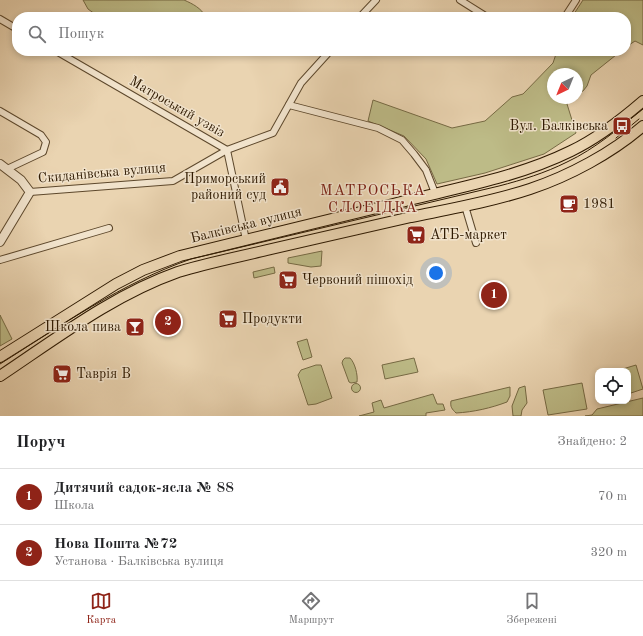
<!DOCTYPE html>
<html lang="uk">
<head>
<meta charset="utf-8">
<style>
	:root { --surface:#fff; --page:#f2f2f2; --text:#202124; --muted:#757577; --line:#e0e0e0; --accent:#8f2418 }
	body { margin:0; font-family:"Old Standard TT",serif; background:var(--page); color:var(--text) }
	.controls { position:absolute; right:12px; bottom:12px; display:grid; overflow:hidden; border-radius:8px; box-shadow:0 2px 6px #0003 }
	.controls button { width:36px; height:36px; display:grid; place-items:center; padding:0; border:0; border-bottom:1px solid var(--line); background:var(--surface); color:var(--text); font:20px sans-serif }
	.compass { position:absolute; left:547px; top:68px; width:36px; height:36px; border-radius:50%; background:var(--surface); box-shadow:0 2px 6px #0003; rotate:223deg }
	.you { position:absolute; left:436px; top:273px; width:14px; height:14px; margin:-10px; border:3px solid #fff; border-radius:50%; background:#1a73e8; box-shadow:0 0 0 6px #1a73e833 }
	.badge { display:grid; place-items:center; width:26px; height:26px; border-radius:50%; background:var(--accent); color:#fff; font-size:13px; font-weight:700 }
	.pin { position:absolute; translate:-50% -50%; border:2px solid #fff; box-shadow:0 1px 4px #0006 }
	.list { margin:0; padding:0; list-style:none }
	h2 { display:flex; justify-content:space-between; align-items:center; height:52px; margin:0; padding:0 16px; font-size:17px }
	h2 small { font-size:13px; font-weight:400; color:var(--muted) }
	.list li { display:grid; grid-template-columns:26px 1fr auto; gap:12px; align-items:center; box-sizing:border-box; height:56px; padding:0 16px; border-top:1px solid var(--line) }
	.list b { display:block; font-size:15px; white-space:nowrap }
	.list p { margin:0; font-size:13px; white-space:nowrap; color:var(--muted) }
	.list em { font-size:13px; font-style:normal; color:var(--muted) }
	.icon { flex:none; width:22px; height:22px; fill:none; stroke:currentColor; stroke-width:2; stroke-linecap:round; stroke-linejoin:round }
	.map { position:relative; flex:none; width:643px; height:416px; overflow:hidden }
	.search { position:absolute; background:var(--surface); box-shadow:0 2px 6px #0003; left:12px; right:12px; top:12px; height:44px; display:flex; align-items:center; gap:10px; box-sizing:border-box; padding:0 14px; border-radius:16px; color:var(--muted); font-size:15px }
	.sheet { height:164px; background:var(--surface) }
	nav { display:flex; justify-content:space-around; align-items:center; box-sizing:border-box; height:56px; border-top:1px solid var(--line); background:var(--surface); font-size:11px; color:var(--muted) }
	nav a { display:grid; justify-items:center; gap:2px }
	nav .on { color:var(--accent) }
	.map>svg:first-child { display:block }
</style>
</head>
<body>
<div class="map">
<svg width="643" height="416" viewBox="0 0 643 416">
	<rect width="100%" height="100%" fill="#ead4b1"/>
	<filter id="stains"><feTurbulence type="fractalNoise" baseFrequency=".005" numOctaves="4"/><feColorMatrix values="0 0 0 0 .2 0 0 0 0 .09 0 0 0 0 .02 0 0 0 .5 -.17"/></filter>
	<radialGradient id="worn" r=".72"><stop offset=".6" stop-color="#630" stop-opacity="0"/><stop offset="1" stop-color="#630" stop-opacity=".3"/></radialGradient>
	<!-- green -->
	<g fill="#bdbb87" stroke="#766a44">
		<path d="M 83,0 L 184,0 C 193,4 201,8 206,17 L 99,17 L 88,9 Z"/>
		<path d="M 583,0 L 643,0 L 643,45 L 635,41 L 626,47 L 626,17 L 572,17 Z"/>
		<path d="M 169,51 L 198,51 C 188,56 179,56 169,51 Z"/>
		<path d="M 557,51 L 621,51 L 591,75 L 587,86 L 583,91 L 577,93 L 577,74 L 553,74 L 553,98 L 573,98 L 567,104 L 576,133 L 544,154 L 485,173 L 437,184 L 426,159 L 404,136 L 368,121 L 373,100 L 452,128 L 485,121 L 512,97 L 523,94 L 553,63 Z"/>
		<path d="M 322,251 L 321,266 L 311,267 L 288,263 L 288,258 Z"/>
		<path d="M 274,267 L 275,273 L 254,278 L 253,272 Z"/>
		<path d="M 0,315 L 12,339 L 0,346 Z"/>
		<path d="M 307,339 L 312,357 L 303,360 L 297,342 Z"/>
		<path d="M 345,358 L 350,358 C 355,363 358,375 357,382 L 351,383 L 349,382 L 342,363 L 343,360 Z"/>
		<path d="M 414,358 L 418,372 L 385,379 L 382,365 Z"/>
		<path d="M 316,365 L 321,365 L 332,398 L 316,404 L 308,405 L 298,375 L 301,370 Z"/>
		<path d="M 636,365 L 643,389 L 628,394 L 628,371 L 616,371 Z"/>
		<path d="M 582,383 L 587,409 L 548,415 L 543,390 Z"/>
		<circle cx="356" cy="388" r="4.5"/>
		<path d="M 525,386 L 527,403 L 522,410 L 521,416 L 513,416 L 512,406 L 519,388 Z"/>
		<path d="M 510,387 L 510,396 L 507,402 C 491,408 474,412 456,413 C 452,409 450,407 451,401 Z"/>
		<path d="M 433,394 L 437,404 L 443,404 L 445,410 L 426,413 L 426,416 L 359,416 L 374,412 L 372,403 L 381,400 L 384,408 Z"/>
		<path d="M 643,398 L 643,416 L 585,416 L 592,415 L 597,409 Z"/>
	</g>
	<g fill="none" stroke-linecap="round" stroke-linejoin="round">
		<!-- minor casing -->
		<g stroke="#5d482c" stroke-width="8">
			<g id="minor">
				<path d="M 460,0 L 487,17"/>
				<path d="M 360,17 L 376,0"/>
				<path d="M 565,17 L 576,0"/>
				<path d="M 0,19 L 17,29"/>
				<path d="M 56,51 L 227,150 L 246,240"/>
				<path d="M 289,105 L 378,128 L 402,140 L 414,154 L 426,170 L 435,193"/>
				<path d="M 0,111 L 41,135 L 46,142 L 43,152 L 7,169"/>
				<path d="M 30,192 L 173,181 L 227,150 L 273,133 L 301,83 L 330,51"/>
				<path d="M 465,206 L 476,243"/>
				<path d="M 0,260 L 109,228"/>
			</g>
		</g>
		<!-- tertiary casing -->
		<g stroke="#5d482c" stroke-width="10">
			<path id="tertiary" d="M 0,164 L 21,180 L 30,192 L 0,242"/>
		</g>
		<!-- primary casing -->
		<g stroke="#2e1900" stroke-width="12">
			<g id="primary">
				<path d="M 0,357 L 116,284 L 143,270 L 180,256 C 250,239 319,222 389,205 C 450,189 514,179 571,151 C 598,138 621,120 643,101"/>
				<path d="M 0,376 C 57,338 113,295 178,272 C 207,263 238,257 267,250 C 315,239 362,228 411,217 C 450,209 491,202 530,189 C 569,176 612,153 643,126"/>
			</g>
		</g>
		<!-- minor -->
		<use href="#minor" stroke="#f1e3cc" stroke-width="6"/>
		<!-- tertiary -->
		<use href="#tertiary" stroke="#f1e3cc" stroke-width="8"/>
		<!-- primary -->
		<use href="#primary" stroke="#ead4b1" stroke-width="10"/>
		<!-- tram -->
		<g stroke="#2e1900" stroke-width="1">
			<path d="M 616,138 L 639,119"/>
			<path d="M 0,364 C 62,325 122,283 191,259 L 499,186 C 522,180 545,173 567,162 C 595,149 619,128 643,109"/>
		</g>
	</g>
	<!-- icons -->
	<defs>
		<g id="bus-square" transform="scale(1)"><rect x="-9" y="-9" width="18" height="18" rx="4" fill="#8f2418" stroke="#f1e3cc"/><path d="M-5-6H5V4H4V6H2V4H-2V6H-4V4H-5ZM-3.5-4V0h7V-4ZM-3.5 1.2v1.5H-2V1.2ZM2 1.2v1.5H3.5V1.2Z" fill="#fff"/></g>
		<g id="civic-square" transform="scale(1)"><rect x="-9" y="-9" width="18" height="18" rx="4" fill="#8f2418" stroke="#f1e3cc"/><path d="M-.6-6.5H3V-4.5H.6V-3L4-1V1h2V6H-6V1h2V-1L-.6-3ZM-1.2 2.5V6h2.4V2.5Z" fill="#fff"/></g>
		<g id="cafe-square" transform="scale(1)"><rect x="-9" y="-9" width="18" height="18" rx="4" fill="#8f2418" stroke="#f1e3cc"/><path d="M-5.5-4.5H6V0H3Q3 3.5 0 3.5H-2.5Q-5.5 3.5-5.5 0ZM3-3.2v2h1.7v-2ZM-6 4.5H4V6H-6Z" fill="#fff"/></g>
		<g id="supermarket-square" transform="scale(1)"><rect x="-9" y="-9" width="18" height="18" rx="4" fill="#8f2418" stroke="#f1e3cc"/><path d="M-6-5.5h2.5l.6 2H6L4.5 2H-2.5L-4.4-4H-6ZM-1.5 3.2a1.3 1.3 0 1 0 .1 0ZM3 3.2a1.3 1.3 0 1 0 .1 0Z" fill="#fff"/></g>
		<g id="bar-square" transform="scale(1)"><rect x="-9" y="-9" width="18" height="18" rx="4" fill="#8f2418" stroke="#f1e3cc"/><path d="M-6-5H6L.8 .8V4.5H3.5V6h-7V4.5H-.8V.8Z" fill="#fff"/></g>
	</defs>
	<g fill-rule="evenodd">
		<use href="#bus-square" x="622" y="126"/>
		<use href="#civic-square" x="280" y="187"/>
		<use href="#cafe-square" x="569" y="204"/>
		<use href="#supermarket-square" x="416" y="235"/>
		<use href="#supermarket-square" x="288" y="280"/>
		<use href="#supermarket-square" x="228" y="319"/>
		<use href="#bar-square" x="135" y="327"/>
		<use href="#supermarket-square" x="62" y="374"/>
	</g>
	<g text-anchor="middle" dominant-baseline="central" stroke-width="3" stroke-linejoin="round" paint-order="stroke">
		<!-- street labels -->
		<g font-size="14" fill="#2e1900" stroke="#f1e3cc">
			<text transform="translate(177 107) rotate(30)">Матроський узвіз</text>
			<text transform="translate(102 173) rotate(-5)">Скиданівська вулиця</text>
			<text transform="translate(246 225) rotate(-14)">Балківська вулиця</text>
		</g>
		<!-- poi labels -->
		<g font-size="14" fill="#2e1900" stroke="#f1e3cc" text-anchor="start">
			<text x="608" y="126" text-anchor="end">Вул. Балківська</text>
			<text x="266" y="179" text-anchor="end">Приморський<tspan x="266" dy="16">районий суд</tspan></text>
			<text x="583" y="204">1981</text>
			<text x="430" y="235">АТБ-маркет</text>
			<text x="302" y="280">Червоний пішохід</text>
			<text x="242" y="319">Продукти</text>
			<text x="121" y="327" text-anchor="end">Школа пива</text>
			<text x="76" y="374">Таврія В</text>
		</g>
		<!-- neighbourhood labels -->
		<g font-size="15" letter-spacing="1" fill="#7a1f14" stroke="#f1e3cc">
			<text x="373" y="191">МАТРОСЬКА<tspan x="373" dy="17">СЛОБІДКА</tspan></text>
		</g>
	</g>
	<rect width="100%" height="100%" filter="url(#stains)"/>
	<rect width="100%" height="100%" fill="url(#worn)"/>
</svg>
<div class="controls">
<button><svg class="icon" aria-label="locate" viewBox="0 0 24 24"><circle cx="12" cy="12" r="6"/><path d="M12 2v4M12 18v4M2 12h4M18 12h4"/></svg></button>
</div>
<svg class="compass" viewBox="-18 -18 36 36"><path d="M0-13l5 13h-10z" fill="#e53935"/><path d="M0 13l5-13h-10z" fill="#757577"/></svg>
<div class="you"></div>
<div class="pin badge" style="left:494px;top:295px">1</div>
<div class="pin badge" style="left:168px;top:322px">2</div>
<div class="search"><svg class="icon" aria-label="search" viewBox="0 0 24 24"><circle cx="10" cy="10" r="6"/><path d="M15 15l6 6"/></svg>Пошук</div>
</div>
<section class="sheet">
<h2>Поруч<small>Знайдено: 2</small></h2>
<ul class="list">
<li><span class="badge">1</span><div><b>Дитячий садок-ясла № 88</b><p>Школа</p></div><em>70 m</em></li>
<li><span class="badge">2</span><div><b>Нова Пошта №72</b><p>Установа · Балківська вулиця</p></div><em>320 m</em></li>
</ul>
</section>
<nav>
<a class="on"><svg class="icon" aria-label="map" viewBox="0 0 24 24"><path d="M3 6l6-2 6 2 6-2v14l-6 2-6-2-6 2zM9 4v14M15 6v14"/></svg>Карта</a>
<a><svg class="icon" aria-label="directions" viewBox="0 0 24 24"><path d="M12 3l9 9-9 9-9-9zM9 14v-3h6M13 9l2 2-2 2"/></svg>Маршрут</a>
<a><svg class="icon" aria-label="saved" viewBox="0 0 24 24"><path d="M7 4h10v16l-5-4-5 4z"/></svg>Збережені</a>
</nav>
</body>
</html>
